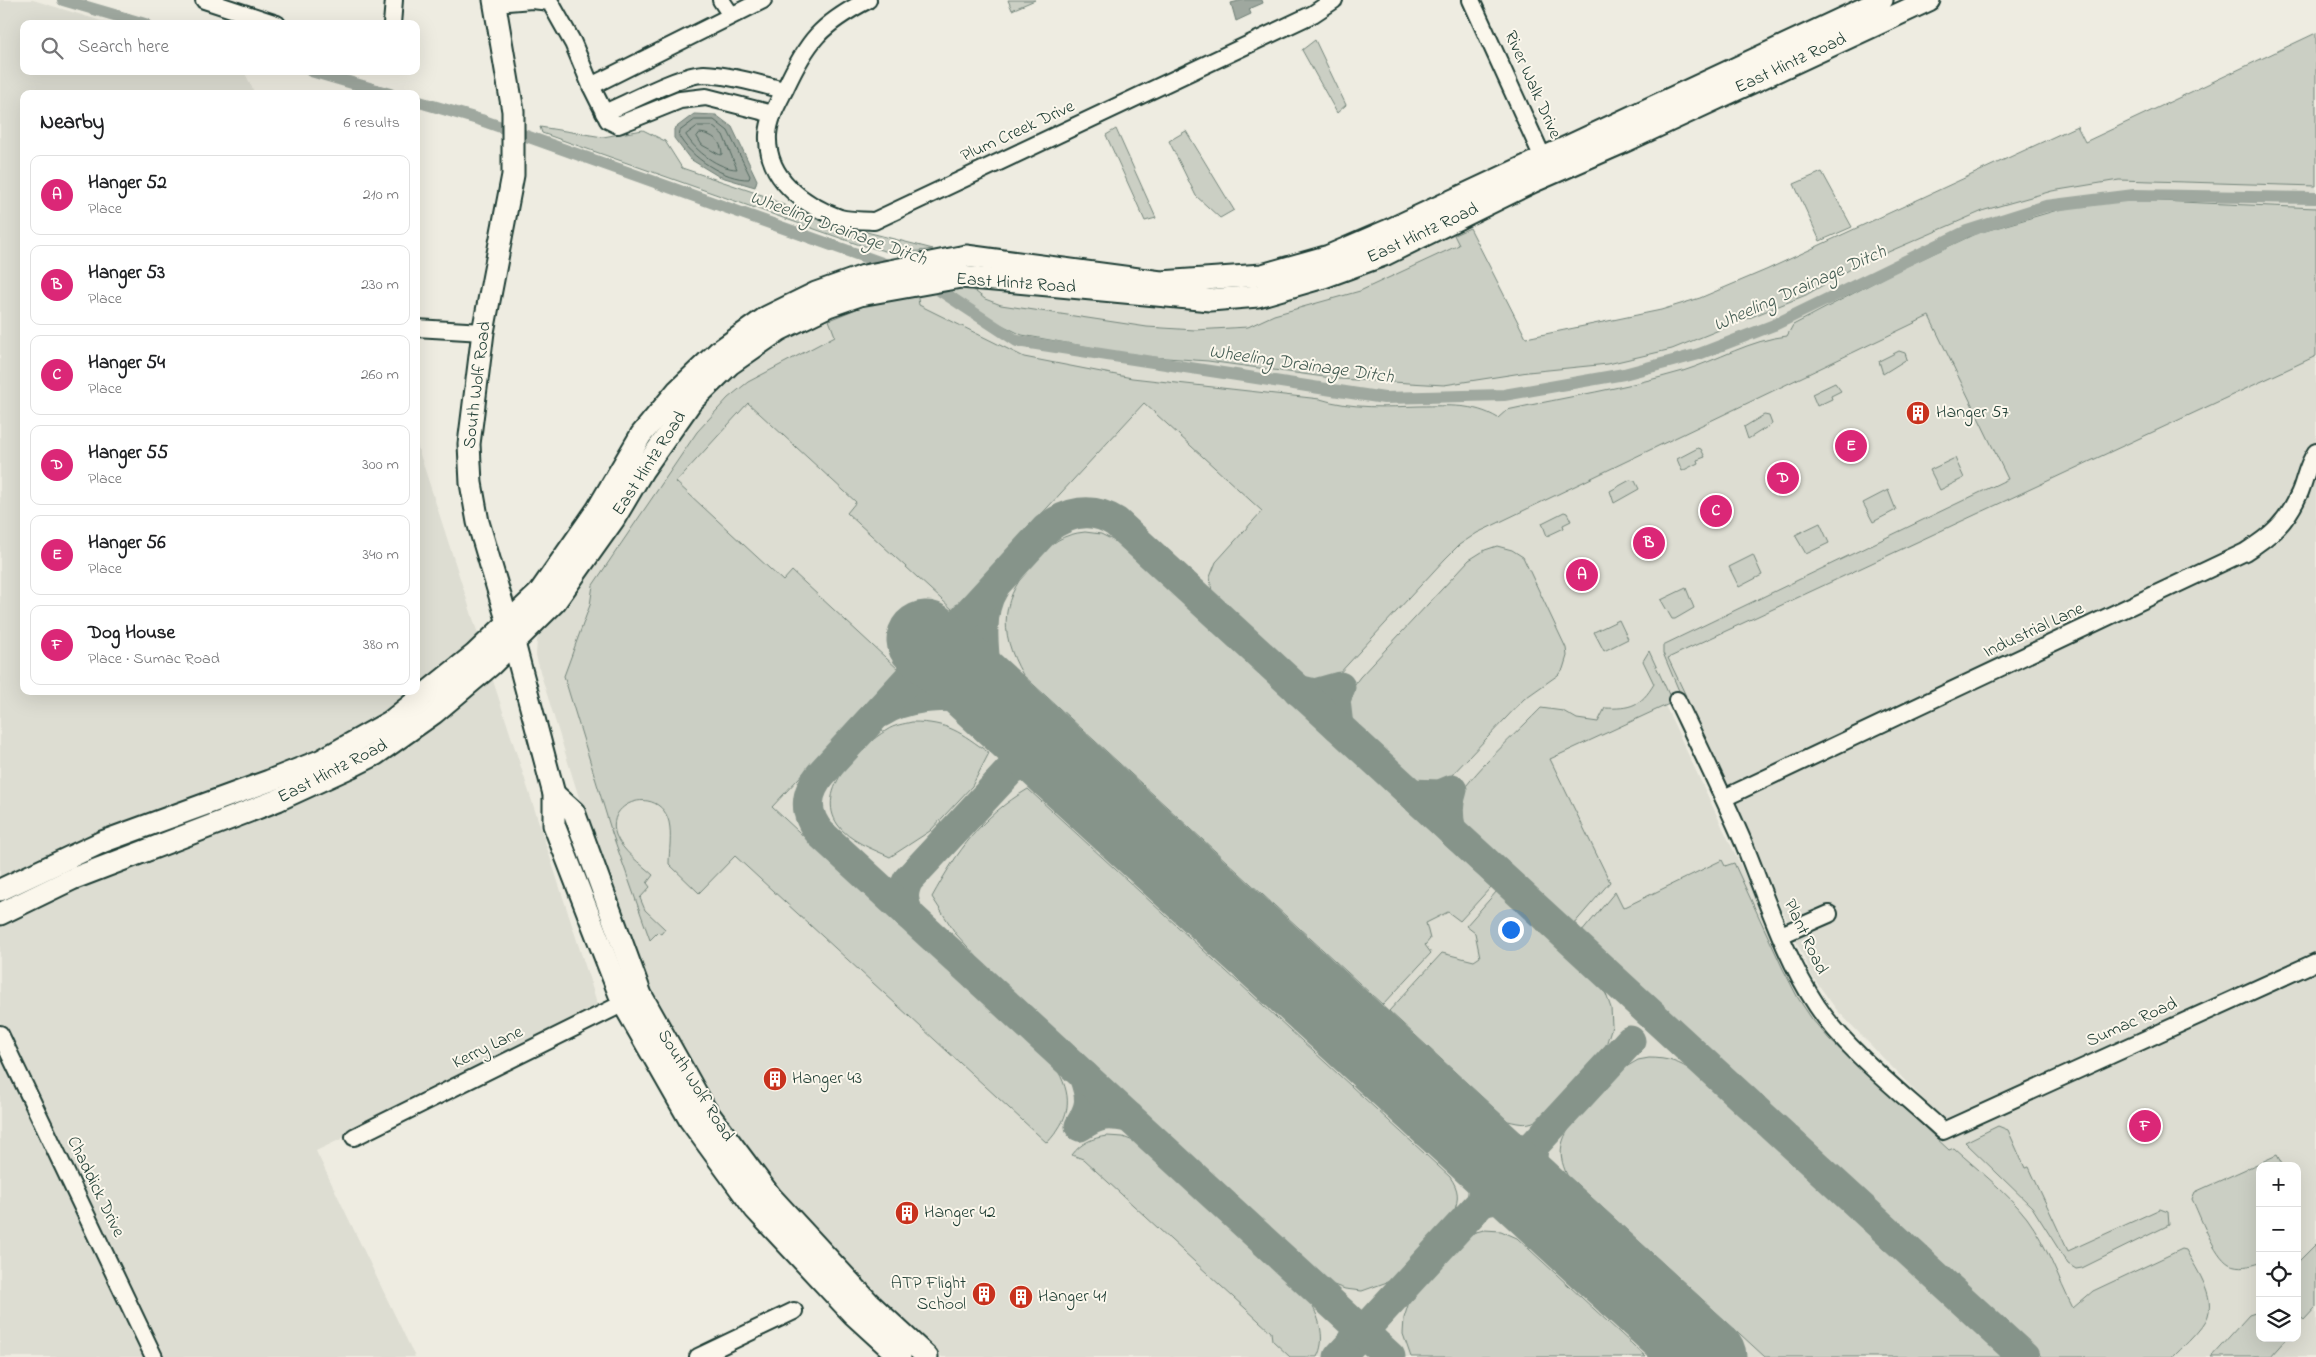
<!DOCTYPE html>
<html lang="en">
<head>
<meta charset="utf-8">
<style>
	:root { --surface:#fff; --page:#f2f2f2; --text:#202124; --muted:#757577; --line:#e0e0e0; --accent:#db2777 }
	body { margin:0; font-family:"Indie Flower",sans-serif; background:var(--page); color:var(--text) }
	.controls { position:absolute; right:15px; bottom:15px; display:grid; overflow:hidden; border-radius:10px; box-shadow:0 5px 20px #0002 }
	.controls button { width:45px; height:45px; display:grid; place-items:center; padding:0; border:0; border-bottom:1px solid var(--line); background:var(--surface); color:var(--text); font:25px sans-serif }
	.you { position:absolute; left:1510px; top:929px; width:18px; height:18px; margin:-12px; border:4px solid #fff; border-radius:50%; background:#1a73e8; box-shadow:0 0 0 8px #1a73e833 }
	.badge { display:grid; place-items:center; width:32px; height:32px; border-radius:50%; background:var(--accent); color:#fff; font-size:16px; font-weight:700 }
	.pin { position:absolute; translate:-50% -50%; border:2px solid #fff; box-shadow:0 1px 5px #0006 }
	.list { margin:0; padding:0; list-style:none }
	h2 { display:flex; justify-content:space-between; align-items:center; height:65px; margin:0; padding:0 20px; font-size:21px }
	h2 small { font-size:16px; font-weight:400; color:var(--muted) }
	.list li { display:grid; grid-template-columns:32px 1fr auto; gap:15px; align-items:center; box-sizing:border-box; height:80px; margin:0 10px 10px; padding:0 10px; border:1px solid var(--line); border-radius:10px }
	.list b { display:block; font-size:19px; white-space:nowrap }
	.list p { margin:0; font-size:16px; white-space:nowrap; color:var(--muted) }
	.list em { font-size:16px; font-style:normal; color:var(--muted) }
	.icon { flex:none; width:28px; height:28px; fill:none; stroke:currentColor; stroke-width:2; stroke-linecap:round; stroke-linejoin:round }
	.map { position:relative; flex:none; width:2316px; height:1357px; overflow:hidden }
	.search { position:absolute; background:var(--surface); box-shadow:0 5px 20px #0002; left:20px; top:20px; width:400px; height:55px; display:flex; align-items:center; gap:12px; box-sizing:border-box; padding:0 18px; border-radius:10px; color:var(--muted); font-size:19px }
	.panel { position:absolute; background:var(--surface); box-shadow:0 5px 20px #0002; left:20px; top:90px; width:400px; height:605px; border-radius:10px }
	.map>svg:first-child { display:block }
</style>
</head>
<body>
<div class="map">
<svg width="2316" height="1357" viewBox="0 0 2316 1357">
	<rect width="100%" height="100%" fill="#eeece1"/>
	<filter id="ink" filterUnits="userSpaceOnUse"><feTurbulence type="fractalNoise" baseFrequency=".02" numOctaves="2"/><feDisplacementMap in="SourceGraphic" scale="10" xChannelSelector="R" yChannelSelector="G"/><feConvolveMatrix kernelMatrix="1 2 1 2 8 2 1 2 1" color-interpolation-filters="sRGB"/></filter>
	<g filter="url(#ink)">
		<!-- built -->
		<g fill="#ddddd2" fill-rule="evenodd">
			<path d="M 0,0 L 33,0 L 111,24 L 24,24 L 24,71 L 244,71 L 255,94 L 24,94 L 24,691 L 416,691 L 416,442 L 601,1015 L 316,1151 L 415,1357 L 0,1357 Z"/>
			<path d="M 2316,33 L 2316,953 L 1944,1121 L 1836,1009 L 1812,976 L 1686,697 L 1665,705 L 1792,975 L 1943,1138 L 2316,967 L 2316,1357 L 942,1357 L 844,1266 L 796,1214 L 710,1099 L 660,1013 L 616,917 L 541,675 L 536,655 L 537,640 L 543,626 L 667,449 L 697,411 L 762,352 L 787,335 L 849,306 L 931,290 L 965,288 L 1275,301 L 1307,294 L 1348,281 L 1452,231 L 1459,245 L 1526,338 L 1661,310 L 1700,298 L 1766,270 L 2077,126 L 2085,142 ZM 2260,1166 L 2297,1166 L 2297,1338 L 2260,1338 Z"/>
		</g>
		<!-- green -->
		<g fill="#cbcfc4" stroke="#75867c">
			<path d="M 1008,0 L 1035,0 L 1012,10 Z"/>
			<path d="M 2316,33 L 2316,186 L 2119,180 L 2052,191 L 1985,210 L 1856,266 L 1806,295 L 1672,349 L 1608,364 L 1528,372 L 1444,385 L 1339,379 L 1208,361 L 1139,356 L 1022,335 L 982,315 L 949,289 L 971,288 L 985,299 L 1001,305 L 1147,327 L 1195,330 L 1248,327 L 1274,315 L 1360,291 L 1459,245 L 1454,235 L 1470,228 L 1526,338 L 1661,310 L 1700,298 L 1766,270 L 2077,126 L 2085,142 Z"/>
			<path d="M 1315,40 L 1346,105 L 1337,113 L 1302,50 Z"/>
			<path d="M 540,127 L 603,137 L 643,130 L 665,141 L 682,168 L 762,195 L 812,218 L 933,249 L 897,254 L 857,244 L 542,133 Z"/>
			<path d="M 1116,129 L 1156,218 L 1145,221 L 1106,135 Z"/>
			<path d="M 1186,131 L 1234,210 L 1220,218 L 1196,196 L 1169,141 Z"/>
			<path d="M 1822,172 L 1852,227 L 1820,241 L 1794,184 Z"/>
			<path d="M 2110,201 L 2158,201 L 2316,208 L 2316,356 L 1668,658 L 1686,696 L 1682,698 L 1663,653 L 1663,645 L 2008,479 L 1929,316 L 1477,533 L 1459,545 L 1445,559 L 1336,677 C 1322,682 1315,682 1301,676 L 1212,593 L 1210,577 L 1216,562 L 1262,511 L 1144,403 L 953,610 L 847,513 L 856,502 L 748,403 L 676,482 L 783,581 L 792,571 L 899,670 L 772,807 L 1058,1071 C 1074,1100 1069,1119 1047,1143 L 735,856 L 699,893 L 669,864 C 669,851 672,835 669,822 C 660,785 604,800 616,835 C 622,851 641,864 653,875 L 647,883 L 650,887 L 640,898 L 645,910 L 665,929 L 661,934 L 658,932 L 650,940 L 612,833 L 564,676 L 590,605 L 593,585 L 697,432 L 728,398 L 748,382 L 835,336 L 829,320 L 881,299 L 917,292 L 919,305 L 1024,357 L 1132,378 L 1320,399 C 1351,409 1387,407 1420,406 C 1448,406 1473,403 1498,418 L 1507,410 C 1566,397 1625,388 1683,371 C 1718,360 1750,340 1787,336 L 1793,325 L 1894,272 L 1975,234 L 2061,209 Z"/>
			<path d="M 1899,351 L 1905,353 L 1907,359 L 1883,374 L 1879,361 Z"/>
			<path d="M 1835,383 L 1841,391 L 1831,396 L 1832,399 L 1817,406 L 1812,394 Z"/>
			<path d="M 1764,415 L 1769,416 L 1772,424 L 1748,439 L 1744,427 Z"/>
			<path d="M 1698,448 L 1701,449 L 1705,457 L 1697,460 L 1698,463 L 1682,471 L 1677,459 Z"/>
			<path d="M 1955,458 L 1964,478 L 1940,490 L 1930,470 Z"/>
			<path d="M 1630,480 L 1635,481 L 1639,489 L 1614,503 L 1610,491 Z"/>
			<path d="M 1888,490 L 1896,510 L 1873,522 L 1863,503 Z"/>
			<path d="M 1564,512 L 1567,513 L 1571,521 L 1563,525 L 1564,528 L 1547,536 L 1542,523 Z"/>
			<path d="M 1820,523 L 1829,543 L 1806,554 L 1795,535 Z"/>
			<path d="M 1085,532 L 1101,534 L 1117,542 L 1491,887 L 1460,921 L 1448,912 L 1426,923 L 1430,939 L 1425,945 L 1431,953 L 1383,1005 L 1023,675 C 997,630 1001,597 1036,559 C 1051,543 1063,534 1085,532 Z"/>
			<path d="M 1497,546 L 1512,550 L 1523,557 L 1566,648 L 1567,656 L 1563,669 L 1558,675 L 1524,699 L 1450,777 L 1433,786 L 1422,784 L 1413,778 L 1353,723 C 1341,705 1348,693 1360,677 L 1469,560 L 1485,550 Z"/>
			<path d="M 1753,555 L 1762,575 L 1739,587 L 1729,567 Z"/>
			<path d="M 1686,588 L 1694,608 L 1675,619 L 1672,619 L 1661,600 Z"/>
			<path d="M 1619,620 L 1628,639 L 1604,651 L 1594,632 Z"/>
			<path d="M 1649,651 L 1671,699 L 1668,701 L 1669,704 L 1550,759 L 1610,882 L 1573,925 L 1461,822 C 1457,815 1455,808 1458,800 C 1465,779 1523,727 1541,708 L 1563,711 L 1577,719 L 1598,722 L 1605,708 C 1630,709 1641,706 1654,684 L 1643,661 Z"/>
			<path d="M 912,722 C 948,722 960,732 989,753 L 972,786 L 930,831 L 890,857 C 873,849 849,841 838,825 C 814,791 860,746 887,730 C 894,725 904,724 912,722 Z"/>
			<path d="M 1028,789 L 1450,1177 C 1459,1190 1459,1198 1454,1212 L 1390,1281 L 1362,1291 L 1345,1289 L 1328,1283 L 997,979 L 956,934 L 932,897 C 958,850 981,817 1028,789 Z"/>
			<path d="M 1722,860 L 1725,866 L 1734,863 L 1783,969 L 1798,998 L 1812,1019 L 1830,1040 L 1949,1150 L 1954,1148 C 1978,1170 2007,1192 2027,1218 C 2047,1245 2058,1279 2073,1308 L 2093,1291 L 2182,1249 L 2186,1250 C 2197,1271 2221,1302 2203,1325 C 2194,1337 2183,1347 2173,1357 L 2042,1357 L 1581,933 L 1615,892 L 1623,908 Z"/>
			<path d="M 1497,891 L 1595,980 L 1606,994 L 1611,1008 L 1612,1026 L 1606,1045 L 1540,1118 C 1529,1126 1521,1124 1508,1121 L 1389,1011 L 1442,953 L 1474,961 L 1480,957 L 1475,933 L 1466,926 Z"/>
			<path d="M 1649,1058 C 1668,1058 1679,1062 1694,1072 L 2004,1357 L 1765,1357 L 1567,1175 C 1562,1164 1559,1153 1563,1141 C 1570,1118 1608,1085 1626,1067 L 1638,1060 Z"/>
			<path d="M 1998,1126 L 2008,1130 L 2025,1168 L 2029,1167 L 2068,1251 L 2160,1209 L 2168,1212 L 2169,1225 L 2082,1268 L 2076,1269 L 2068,1264 L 2032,1207 L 1965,1142 Z"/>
			<path d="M 1107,1136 L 1123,1137 L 1136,1142 L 1311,1303 C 1320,1320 1326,1340 1317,1357 L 1290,1357 L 1272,1340 L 1271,1332 L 1083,1159 L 1072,1155 C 1081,1143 1092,1138 1107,1136 Z"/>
			<path d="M 2277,1155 L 2283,1166 L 2260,1166 L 2260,1263 C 2250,1266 2239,1269 2229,1264 C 2214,1255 2200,1216 2192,1199 L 2195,1192 Z"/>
			<path d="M 1484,1230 L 1501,1231 L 1517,1238 L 1646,1357 L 1411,1357 L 1403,1334 L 1404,1318 L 1410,1299 L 1472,1233 Z"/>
			<path d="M 2316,1244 L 2316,1307 L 2304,1320 L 2297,1314 L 2297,1263 Z"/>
			<path d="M 2255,1313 L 2260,1315 L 2260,1338 L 2287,1338 L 2270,1357 L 2211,1357 L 2249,1315 Z"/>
		</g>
		<!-- water -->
		<g fill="#9fa89f" stroke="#6c7d74">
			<path d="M 1243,0 L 1262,0 L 1263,3 L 1249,9 L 1251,14 L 1236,21 L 1231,3 Z"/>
			<path d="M 694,114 L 716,115 L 732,127 L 757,180 L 755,187 L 718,176 L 690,159 L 674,138 L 674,129 Z"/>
		</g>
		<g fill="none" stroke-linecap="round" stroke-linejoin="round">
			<!-- shore -->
			<g stroke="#52685f" stroke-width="1">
				<path d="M 695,120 L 714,120 L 728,131 L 750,176 L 749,179 C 725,180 690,157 679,136 L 680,131 Z"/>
				<path d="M 698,126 L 712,126 L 723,135 L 737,169 C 719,169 695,151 686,135 Z"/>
				<path d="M 700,133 C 713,134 722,142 722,154 L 720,155 L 702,145 L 697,137 Z"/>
			</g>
			<!-- canal -->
			<g stroke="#9fa89f" stroke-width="12">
				<path d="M 63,0 L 145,24"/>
				<path d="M 311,71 L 390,94"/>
				<path d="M 416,101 L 481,120 L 893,267"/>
				<path d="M 927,282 L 1017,341 L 1384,398 L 1504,395 L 1624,374 L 1699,354 L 1774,325 L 1967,231 L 2046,206 L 2134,195 L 2316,198"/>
			</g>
			<!-- taxiway -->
			<g stroke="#86948a" stroke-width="31">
				<path d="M 1298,690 L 1315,694 L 1340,687 L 1335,700 L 1338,726"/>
				<path d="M 881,712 C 912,692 953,697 988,696 C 986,665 975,616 993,589"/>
				<path d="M 1411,794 L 1440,795 L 1452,790 C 1447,804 1447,816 1451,830"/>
				<path d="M 909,915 C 903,902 901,894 908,880 L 1016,764 C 1036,752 1044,757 1064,766"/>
				<path d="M 1084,1076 C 1092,1099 1092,1105 1080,1126 C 1099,1113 1107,1113 1129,1117"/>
				<path d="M 1468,1138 C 1494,1151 1505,1154 1533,1147 C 1530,1174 1531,1182 1543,1207 C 1518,1198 1508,1195 1482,1202 C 1486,1172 1483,1164 1468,1138 Z"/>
				<path d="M 1339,1357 L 1630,1041"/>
				<path d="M 1390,1357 L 821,834 C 803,813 805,793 822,773 L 1046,529 C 1067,512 1092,506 1116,522 L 2024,1357"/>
			</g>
			<!-- runway -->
			<path stroke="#86948a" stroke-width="79" d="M 926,640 L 1707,1357"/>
			<!-- minor casing -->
			<g stroke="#1f3d34" stroke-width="20">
				<g id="minor">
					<path d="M 204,0 L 277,24"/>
					<path d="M 721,0 L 731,15"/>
					<path d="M 868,0 C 821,24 807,41 785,89 C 778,103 769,118 768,135 C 766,178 803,205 840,218 C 850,221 863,220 874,221 L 1313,14 L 1334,0"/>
					<path d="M 1471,0 L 1543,158"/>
					<path d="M 495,3 L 532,0 L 550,2 L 573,43 L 591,86 L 608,120 L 618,125 L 680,100 L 706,97 L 773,114"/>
					<path d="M 392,24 L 394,0"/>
					<path d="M 591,86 L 763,0"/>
					<path d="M 604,113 C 628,103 682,74 704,74 C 731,75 758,84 784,90"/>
					<path d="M 416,328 L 483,332"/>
					<path d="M 1677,700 C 1700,748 1723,795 1744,844 C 1766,898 1785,958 1817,1006 C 1847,1051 1903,1094 1943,1131 L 2316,962"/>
					<path d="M 1724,798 L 2245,552 C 2272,535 2287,522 2300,492 C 2306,477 2306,467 2316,452"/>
					<path d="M 1781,935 L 1829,914"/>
					<path d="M 0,1034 L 154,1357"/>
					<path d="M 354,1137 L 632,999"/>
					<path d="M 698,1357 L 794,1311"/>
				</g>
			</g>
			<!-- major casing -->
			<g stroke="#1f3d34" stroke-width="25">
				<g id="major">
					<path d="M 494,0 L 513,111 L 513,175 L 483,332 L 469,444 L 471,483 L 478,522 L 514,643 L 554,794 L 554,825 L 623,1003 L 690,1120 L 755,1209 L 853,1314 L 900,1357"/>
					<path d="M 554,794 L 574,812 L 641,995 L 705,1109 L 771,1197 L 869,1303 L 927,1357"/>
					<path d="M 0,890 L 102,842 L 269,781 L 322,760 L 390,722 L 474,655 L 539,593 L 597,510 L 641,435 L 678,390 L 718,352 L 767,317 L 816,293 L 864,276 L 966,256 L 1161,282 L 1262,275 L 1329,256 L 1387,231 L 1882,0"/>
					<path d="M 0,914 L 72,879 L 278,800 L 350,767 L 376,754 L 434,713 L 491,665 L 555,602 L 614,519 L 643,470 L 691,402 L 730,364 L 779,330 L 828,306 L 860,295 L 961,277 L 1210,300 L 1258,296 L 1324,277 L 1384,255 L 1532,182 L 1619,144 L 1929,0"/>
				</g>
			</g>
			<!-- minor -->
			<use href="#minor" stroke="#fbf7ec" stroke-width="16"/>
			<!-- major -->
			<use href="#major" stroke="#fbf7ec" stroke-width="21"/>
		</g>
	</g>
	<!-- icons -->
	<defs>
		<g id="building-disc" transform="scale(1.25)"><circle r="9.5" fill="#c8321e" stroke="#fbf7ec"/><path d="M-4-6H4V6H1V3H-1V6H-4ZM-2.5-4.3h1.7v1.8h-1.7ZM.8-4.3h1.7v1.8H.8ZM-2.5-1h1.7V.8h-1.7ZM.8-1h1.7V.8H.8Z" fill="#fff"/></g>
	</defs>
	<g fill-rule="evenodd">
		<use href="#building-disc" x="1918" y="413"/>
		<use href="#building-disc" x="775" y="1079"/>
		<use href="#building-disc" x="907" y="1213"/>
		<use href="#building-disc" x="984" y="1294"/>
		<use href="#building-disc" x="1021" y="1297"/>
	</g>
	<g text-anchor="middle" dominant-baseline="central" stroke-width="4" stroke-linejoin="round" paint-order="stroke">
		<!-- street labels -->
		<g font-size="18" fill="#1f3d34" stroke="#fbf7ec">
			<text transform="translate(1791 64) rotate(-25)">East Hintz Road</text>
			<text transform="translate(1532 85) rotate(66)">River Walk Drive</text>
			<text transform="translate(1018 132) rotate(-25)">Plum Creek Drive</text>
			<text transform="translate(1423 234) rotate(-25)">East Hintz Road</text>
			<text transform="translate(1016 284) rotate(4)">East Hintz Road</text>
			<text transform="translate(478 385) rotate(-83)">South Wolf Road</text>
			<text transform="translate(650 464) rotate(-57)">East Hintz Road</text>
			<text transform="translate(2034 631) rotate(-25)">Industrial Lane</text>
			<text transform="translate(333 772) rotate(-27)">East Hintz Road</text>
			<text transform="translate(1805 937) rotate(65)">Plant Road</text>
			<text transform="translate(2132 1023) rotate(-24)">Sumac Road</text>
			<text transform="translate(488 1048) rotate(-26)">Kerry Lane</text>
			<text transform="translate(695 1086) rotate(58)">South Wolf Road</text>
			<text transform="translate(95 1187) rotate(64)">Chaddick Drive</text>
		</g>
		<!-- poi labels -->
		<g font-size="18" fill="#1f3d34" stroke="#fbf7ec" text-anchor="start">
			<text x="1936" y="413">Hanger 57</text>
			<text x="792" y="1079">Hanger 43</text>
			<text x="924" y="1213">Hanger 42</text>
			<text x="966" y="1284" text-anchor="end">ATP Flight<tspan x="966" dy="21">School</tspan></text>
			<text x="1038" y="1297">Hanger 41</text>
		</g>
		<!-- water labels -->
		<g font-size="19" font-style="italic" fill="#455d54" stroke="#fbf7ec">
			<text transform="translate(838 229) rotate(20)">Wheeling Drainage Ditch</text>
			<text transform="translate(1800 289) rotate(-24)">Wheeling Drainage Ditch</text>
			<text transform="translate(1301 365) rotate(8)">Wheeling Drainage Ditch</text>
		</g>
	</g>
</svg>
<div class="controls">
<button>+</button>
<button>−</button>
<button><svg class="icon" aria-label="locate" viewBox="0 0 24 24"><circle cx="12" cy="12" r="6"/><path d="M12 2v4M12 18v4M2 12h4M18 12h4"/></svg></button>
<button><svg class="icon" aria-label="layers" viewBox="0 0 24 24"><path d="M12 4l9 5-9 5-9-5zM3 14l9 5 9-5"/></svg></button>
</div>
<div class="you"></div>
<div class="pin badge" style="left:1582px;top:575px">A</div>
<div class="pin badge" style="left:1649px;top:543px">B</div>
<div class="pin badge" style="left:1716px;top:511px">C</div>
<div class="pin badge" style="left:1783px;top:478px">D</div>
<div class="pin badge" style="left:1851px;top:446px">E</div>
<div class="pin badge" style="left:2145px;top:1126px">F</div>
<div class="search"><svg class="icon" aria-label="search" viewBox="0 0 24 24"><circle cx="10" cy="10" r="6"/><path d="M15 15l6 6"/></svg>Search here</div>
<section class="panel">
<h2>Nearby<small>6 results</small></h2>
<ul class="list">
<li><span class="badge">A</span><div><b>Hanger 52</b><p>Place</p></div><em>210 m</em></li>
<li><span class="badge">B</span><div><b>Hanger 53</b><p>Place</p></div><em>230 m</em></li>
<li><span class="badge">C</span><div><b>Hanger 54</b><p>Place</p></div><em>260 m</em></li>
<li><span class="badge">D</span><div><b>Hanger 55</b><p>Place</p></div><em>300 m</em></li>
<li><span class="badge">E</span><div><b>Hanger 56</b><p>Place</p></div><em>340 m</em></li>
<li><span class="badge">F</span><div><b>Dog House</b><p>Place · Sumac Road</p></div><em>380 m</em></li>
</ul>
</section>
</div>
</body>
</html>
